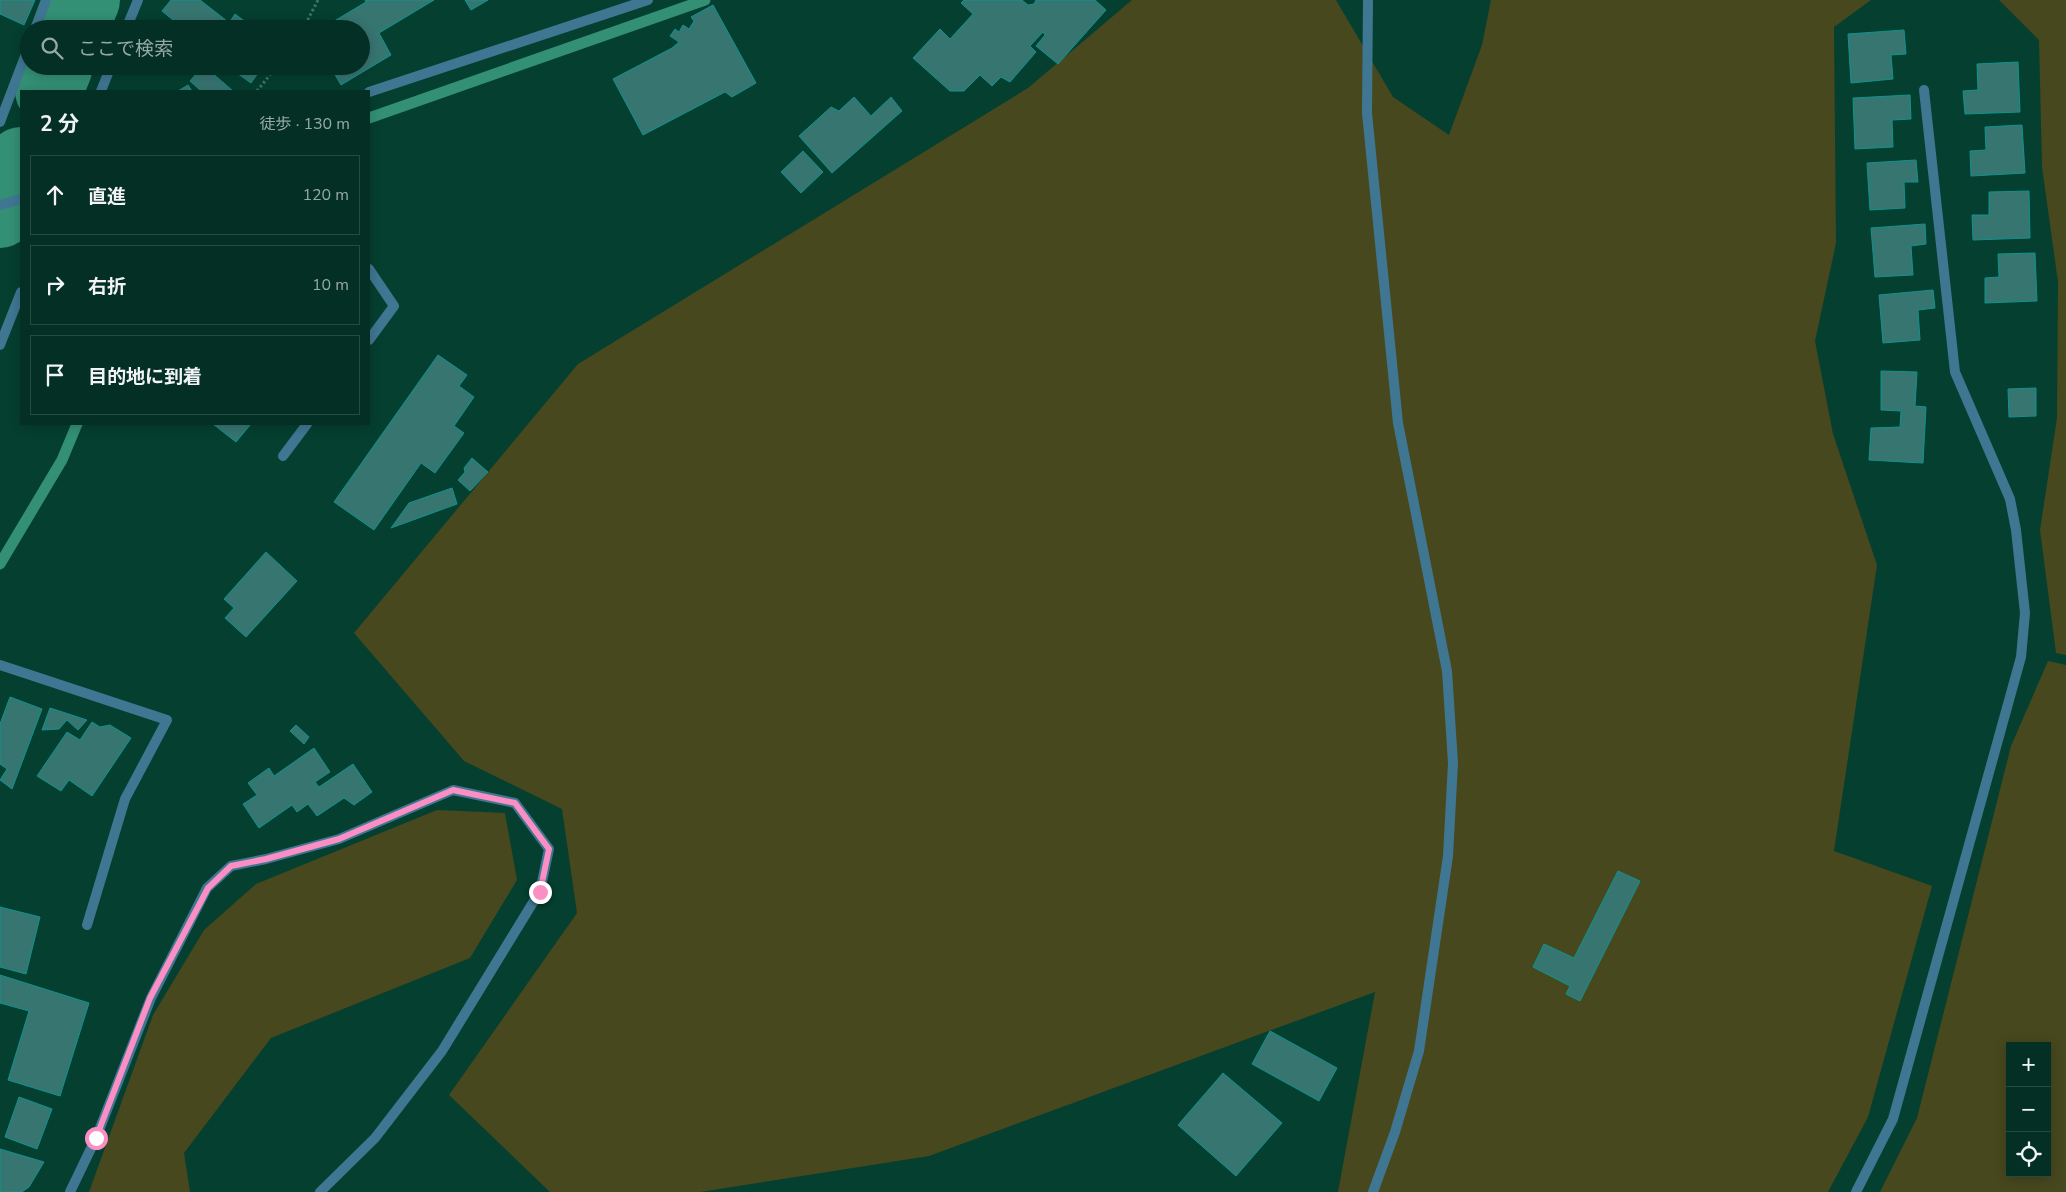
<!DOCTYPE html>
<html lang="ja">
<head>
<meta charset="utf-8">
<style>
	:root { --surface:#042f24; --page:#123b31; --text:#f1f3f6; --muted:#97a9a6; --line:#254a41 }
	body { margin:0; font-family:"Nunito Sans","Noto Sans JP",sans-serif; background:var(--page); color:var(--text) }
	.controls { position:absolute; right:15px; bottom:15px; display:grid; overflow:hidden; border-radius:0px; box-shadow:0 2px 12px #0003 }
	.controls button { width:45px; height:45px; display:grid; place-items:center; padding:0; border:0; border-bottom:1px solid var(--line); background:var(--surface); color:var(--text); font:25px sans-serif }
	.stop { position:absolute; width:15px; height:15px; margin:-11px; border:4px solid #fb8fc4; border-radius:50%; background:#fff }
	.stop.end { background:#fb8fc4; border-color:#fff; box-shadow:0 1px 5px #0008 }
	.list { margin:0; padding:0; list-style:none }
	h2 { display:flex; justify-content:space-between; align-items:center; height:65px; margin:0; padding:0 20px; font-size:21px }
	h2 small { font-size:16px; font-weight:400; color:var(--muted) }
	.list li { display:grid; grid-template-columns:32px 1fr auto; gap:15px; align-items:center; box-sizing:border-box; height:80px; margin:0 10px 10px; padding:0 10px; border:1px solid var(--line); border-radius:0px }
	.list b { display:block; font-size:19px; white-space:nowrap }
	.list em { font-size:16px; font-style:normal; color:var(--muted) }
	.icon { flex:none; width:28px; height:28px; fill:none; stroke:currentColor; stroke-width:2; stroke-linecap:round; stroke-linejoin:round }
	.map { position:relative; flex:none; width:2066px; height:1192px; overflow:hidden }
	.search { position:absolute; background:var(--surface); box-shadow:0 2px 12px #0003; left:20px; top:20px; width:350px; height:55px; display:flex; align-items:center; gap:12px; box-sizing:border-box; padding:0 18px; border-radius:28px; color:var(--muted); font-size:19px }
	.panel { position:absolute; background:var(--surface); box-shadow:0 2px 12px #0003; left:20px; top:90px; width:350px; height:335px; border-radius:0px }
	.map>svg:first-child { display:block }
</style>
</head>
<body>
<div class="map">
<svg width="2066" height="1192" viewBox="0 0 2066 1192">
	<rect width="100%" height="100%" fill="#053f30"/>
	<!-- green -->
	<g fill="#47481e" fill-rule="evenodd">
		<path d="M 1132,0 L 1336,0 L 1393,97 L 1449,135 L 1482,45 L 1491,0 L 1871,0 L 1834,27 L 1836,243 L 1815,341 L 1833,434 L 1877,565 L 1834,851 L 1932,886 L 1868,1117 L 1828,1192 L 1338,1192 L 1375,992 L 929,1156 L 700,1192 L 550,1192 L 449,1095 L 577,913 L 562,809 L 464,761 L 354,633 L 578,364 L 1028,88 Z"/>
		<path d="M 1999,0 L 2066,0 L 2066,655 L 2056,653 L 2040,530 L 2057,418 L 2058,282 L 2042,167 L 2039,40 Z"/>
		<path d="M 2048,661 L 2066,665 L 2066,1192 L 1880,1192 L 1917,1118 L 2011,746 ZM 2010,1046 L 2047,1046 L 2047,1173 L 2010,1173 Z"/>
		<path d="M 437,810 L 505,813 L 517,880 L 470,958 L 271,1038 L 184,1153 L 190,1192 L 89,1192 L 153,1015 L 204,930 L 256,884 Z"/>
	</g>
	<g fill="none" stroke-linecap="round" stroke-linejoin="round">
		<!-- stream -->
		<g stroke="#339075" stroke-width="11">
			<path d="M 369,118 L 705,0"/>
			<path d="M 0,564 L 62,460 L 77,424"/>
		</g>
		<!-- river -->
		<g stroke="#339075" stroke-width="68">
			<path d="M 74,29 L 86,0"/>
			<path d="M 49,91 L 59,66"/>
			<path d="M 0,214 L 21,161"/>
		</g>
	</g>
	<!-- building -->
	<g fill="#377571" stroke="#0c9590">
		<path d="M 0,0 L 35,0 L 24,25 L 0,14 Z"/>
		<path d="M 171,0 L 200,0 L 227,21 L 221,29 L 184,29 L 162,11 Z"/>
		<path d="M 365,0 L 434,0 L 379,33 L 391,55 L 341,85 L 330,66 L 361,66 L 361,29 L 321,29 L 366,2 Z"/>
		<path d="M 465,0 L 488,0 L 471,10 Z"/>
		<path d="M 964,0 L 1022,0 L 1028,5 L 1034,4 L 1036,0 L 1095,0 L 1106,10 L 1058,64 L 1036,46 L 1045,35 L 1043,32 L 1030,46 L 1036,52 L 1010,82 L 1001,77 L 992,86 L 980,75 L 964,91 L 950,91 L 913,58 L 940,29 L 950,39 L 973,14 L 961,3 Z"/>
		<path d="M 713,5 L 756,83 L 732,97 L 725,92 L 643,135 L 613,79 L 672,48 L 679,42 L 670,36 L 675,29 L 679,32 L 683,25 L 689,29 L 694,21 L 691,17 Z"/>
		<path d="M 235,14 L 255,29 L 225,29 Z"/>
		<path d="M 1904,30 L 1906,54 L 1891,55 L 1893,79 L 1851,83 L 1848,34 Z"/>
		<path d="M 2018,62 L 2020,112 L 1965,114 L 1963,91 L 1978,90 L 1977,64 Z"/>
		<path d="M 203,66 L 204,66 L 233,91 L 201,91 L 190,81 Z"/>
		<path d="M 227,66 L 263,66 L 251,83 Z"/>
		<path d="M 188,85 L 192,91 L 178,91 Z"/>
		<path d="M 1910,95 L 1911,119 L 1892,120 L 1893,147 L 1855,149 L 1853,98 Z"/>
		<path d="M 854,97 L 871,116 L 891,97 L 902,111 L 832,173 L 799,136 L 831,107 L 839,111 Z"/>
		<path d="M 2022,125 L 2025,173 L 1971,176 L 1970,151 L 1986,150 L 1985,127 Z"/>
		<path d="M 803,151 L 823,172 L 801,193 L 781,172 Z"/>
		<path d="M 1916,160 L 1918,182 L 1904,182 L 1905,208 L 1870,210 L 1867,163 Z"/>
		<path d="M 2029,191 L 2030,238 L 1973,240 L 1972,215 L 1989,215 L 1989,192 Z"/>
		<path d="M 1925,224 L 1926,244 L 1911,246 L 1913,275 L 1875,277 L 1871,228 Z"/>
		<path d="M 2035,253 L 2037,301 L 1985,303 L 1985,278 L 1999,277 L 1998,254 Z"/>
		<path d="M 1933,290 L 1935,308 L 1918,310 L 1920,340 L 1883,343 L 1879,295 Z"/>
		<path d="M 438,355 L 467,375 L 459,386 L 474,397 L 454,426 L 464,433 L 435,473 L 421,463 L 374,530 L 334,502 Z"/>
		<path d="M 1881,371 L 1917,372 L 1915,406 L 1926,407 L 1923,463 L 1869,460 L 1871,428 L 1900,427 L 1901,411 L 1881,410 Z"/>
		<path d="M 2036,388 L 2036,416 L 2009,417 L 2008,389 Z"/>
		<path d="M 213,424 L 251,424 L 236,442 Z"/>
		<path d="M 472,458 L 488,472 L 470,491 L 458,480 L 465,472 L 464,468 Z"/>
		<path d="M 452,488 L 457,504 L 391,528 L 409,503 Z"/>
		<path d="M 266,552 L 297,581 L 246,637 L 225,618 L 234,608 L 224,599 Z"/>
		<path d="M 10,697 L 42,709 L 12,789 L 0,780 L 7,769 L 0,764 L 0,724 Z"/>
		<path d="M 50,708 L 87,720 L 78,730 L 67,720 L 59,729 L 42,730 Z"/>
		<path d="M 92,722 L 100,727 L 110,725 L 131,738 L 92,796 L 69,780 L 61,791 L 37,776 L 67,732 L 80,740 Z"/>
		<path d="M 296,725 L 309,737 L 304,744 L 290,731 Z"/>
		<path d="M 314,748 L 330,772 L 315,782 L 319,787 L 353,764 L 372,792 L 354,805 L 344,798 L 317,816 L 308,804 L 297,812 L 292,805 L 259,828 L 243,804 L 257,795 L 248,783 L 269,768 L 274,776 Z"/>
		<path d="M 1618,871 L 1640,881 L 1580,1001 L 1566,994 L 1570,986 L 1533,967 L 1544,944 L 1574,958 Z"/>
		<path d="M 0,907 L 40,917 L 26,974 L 0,967 Z"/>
		<path d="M 0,975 L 89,1003 L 60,1096 L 8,1080 L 29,1011 L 0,1003 Z"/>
		<path d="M 1270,1031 L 1337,1068 L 1319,1101 L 1252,1064 Z"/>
		<path d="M 1223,1073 L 1282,1123 L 1236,1176 L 1178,1125 Z"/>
		<path d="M 19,1097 L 52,1109 L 37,1149 L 5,1137 Z"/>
		<path d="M 0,1149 L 44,1162 L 29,1187 L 22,1192 L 0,1192 Z"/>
	</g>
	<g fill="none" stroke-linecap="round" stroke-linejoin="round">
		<!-- path -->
		<g stroke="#3e7464" stroke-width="3" stroke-dasharray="2.5 2.5" stroke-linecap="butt">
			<path d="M 303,29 L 318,0"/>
			<path d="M 257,91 L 277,66"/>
		</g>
		<!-- service -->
		<g stroke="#3f7792" stroke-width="10">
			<path d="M 369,269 L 394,306 L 369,340"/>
			<path d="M 283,456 L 307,424"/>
		</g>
		<!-- minor -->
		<g stroke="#3f7792" stroke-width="10">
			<path d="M 1368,0 L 1367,113 L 1398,423 L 1447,671 L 1453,763 L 1448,856 L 1419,1051 L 1395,1132 L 1373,1192"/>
			<path d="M 35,29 L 46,0"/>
			<path d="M 126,29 L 138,0"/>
			<path d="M 101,91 L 111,66"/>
			<path d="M 369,92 L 648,0"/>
			<path d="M 0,122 L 29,46"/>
			<path d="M 0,205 L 21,199"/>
			<path d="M 0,345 L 21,292"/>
			<path d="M 0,665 L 167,720 L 125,799 L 87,925"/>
			<path d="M 70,1192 L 96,1138 L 151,998 L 207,888 L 231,866 L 266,859 L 339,839 L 453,790 L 515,803 L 549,849 L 540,891 L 442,1051 L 375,1138 L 320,1192"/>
			<path d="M 1856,1192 L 1893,1119 L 2021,657 L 2025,613 L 2016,530 L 2010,499 L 1955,372 L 1924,90"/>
		</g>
	</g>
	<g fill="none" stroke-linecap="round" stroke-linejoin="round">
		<!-- route -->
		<path stroke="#fb8fc4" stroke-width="6" d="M 96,1138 L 150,998 L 208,888 L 231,866 L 266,859 L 339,839 L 453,790 L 515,803 L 549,849 L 540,892"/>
	</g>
</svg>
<div class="controls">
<button>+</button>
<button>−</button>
<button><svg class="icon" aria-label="locate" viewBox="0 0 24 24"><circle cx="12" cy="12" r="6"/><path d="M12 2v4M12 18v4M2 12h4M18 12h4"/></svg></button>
</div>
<div class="stop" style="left:96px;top:1138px"></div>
<div class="stop end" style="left:540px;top:892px"></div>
<div class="search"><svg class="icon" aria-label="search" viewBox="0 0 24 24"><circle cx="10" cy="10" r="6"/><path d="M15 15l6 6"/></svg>ここで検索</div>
<section class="panel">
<h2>2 分<small>徒歩 · 130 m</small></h2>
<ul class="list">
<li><svg class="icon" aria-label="ahead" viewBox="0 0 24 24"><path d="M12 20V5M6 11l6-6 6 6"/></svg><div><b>直進</b></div><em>120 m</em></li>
<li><svg class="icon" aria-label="right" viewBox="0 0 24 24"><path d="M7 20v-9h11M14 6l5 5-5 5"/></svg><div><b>右折</b></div><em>10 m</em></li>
<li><svg class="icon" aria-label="arrive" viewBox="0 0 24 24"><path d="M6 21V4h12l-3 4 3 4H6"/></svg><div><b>目的地に到着</b></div></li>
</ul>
</section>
</div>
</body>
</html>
